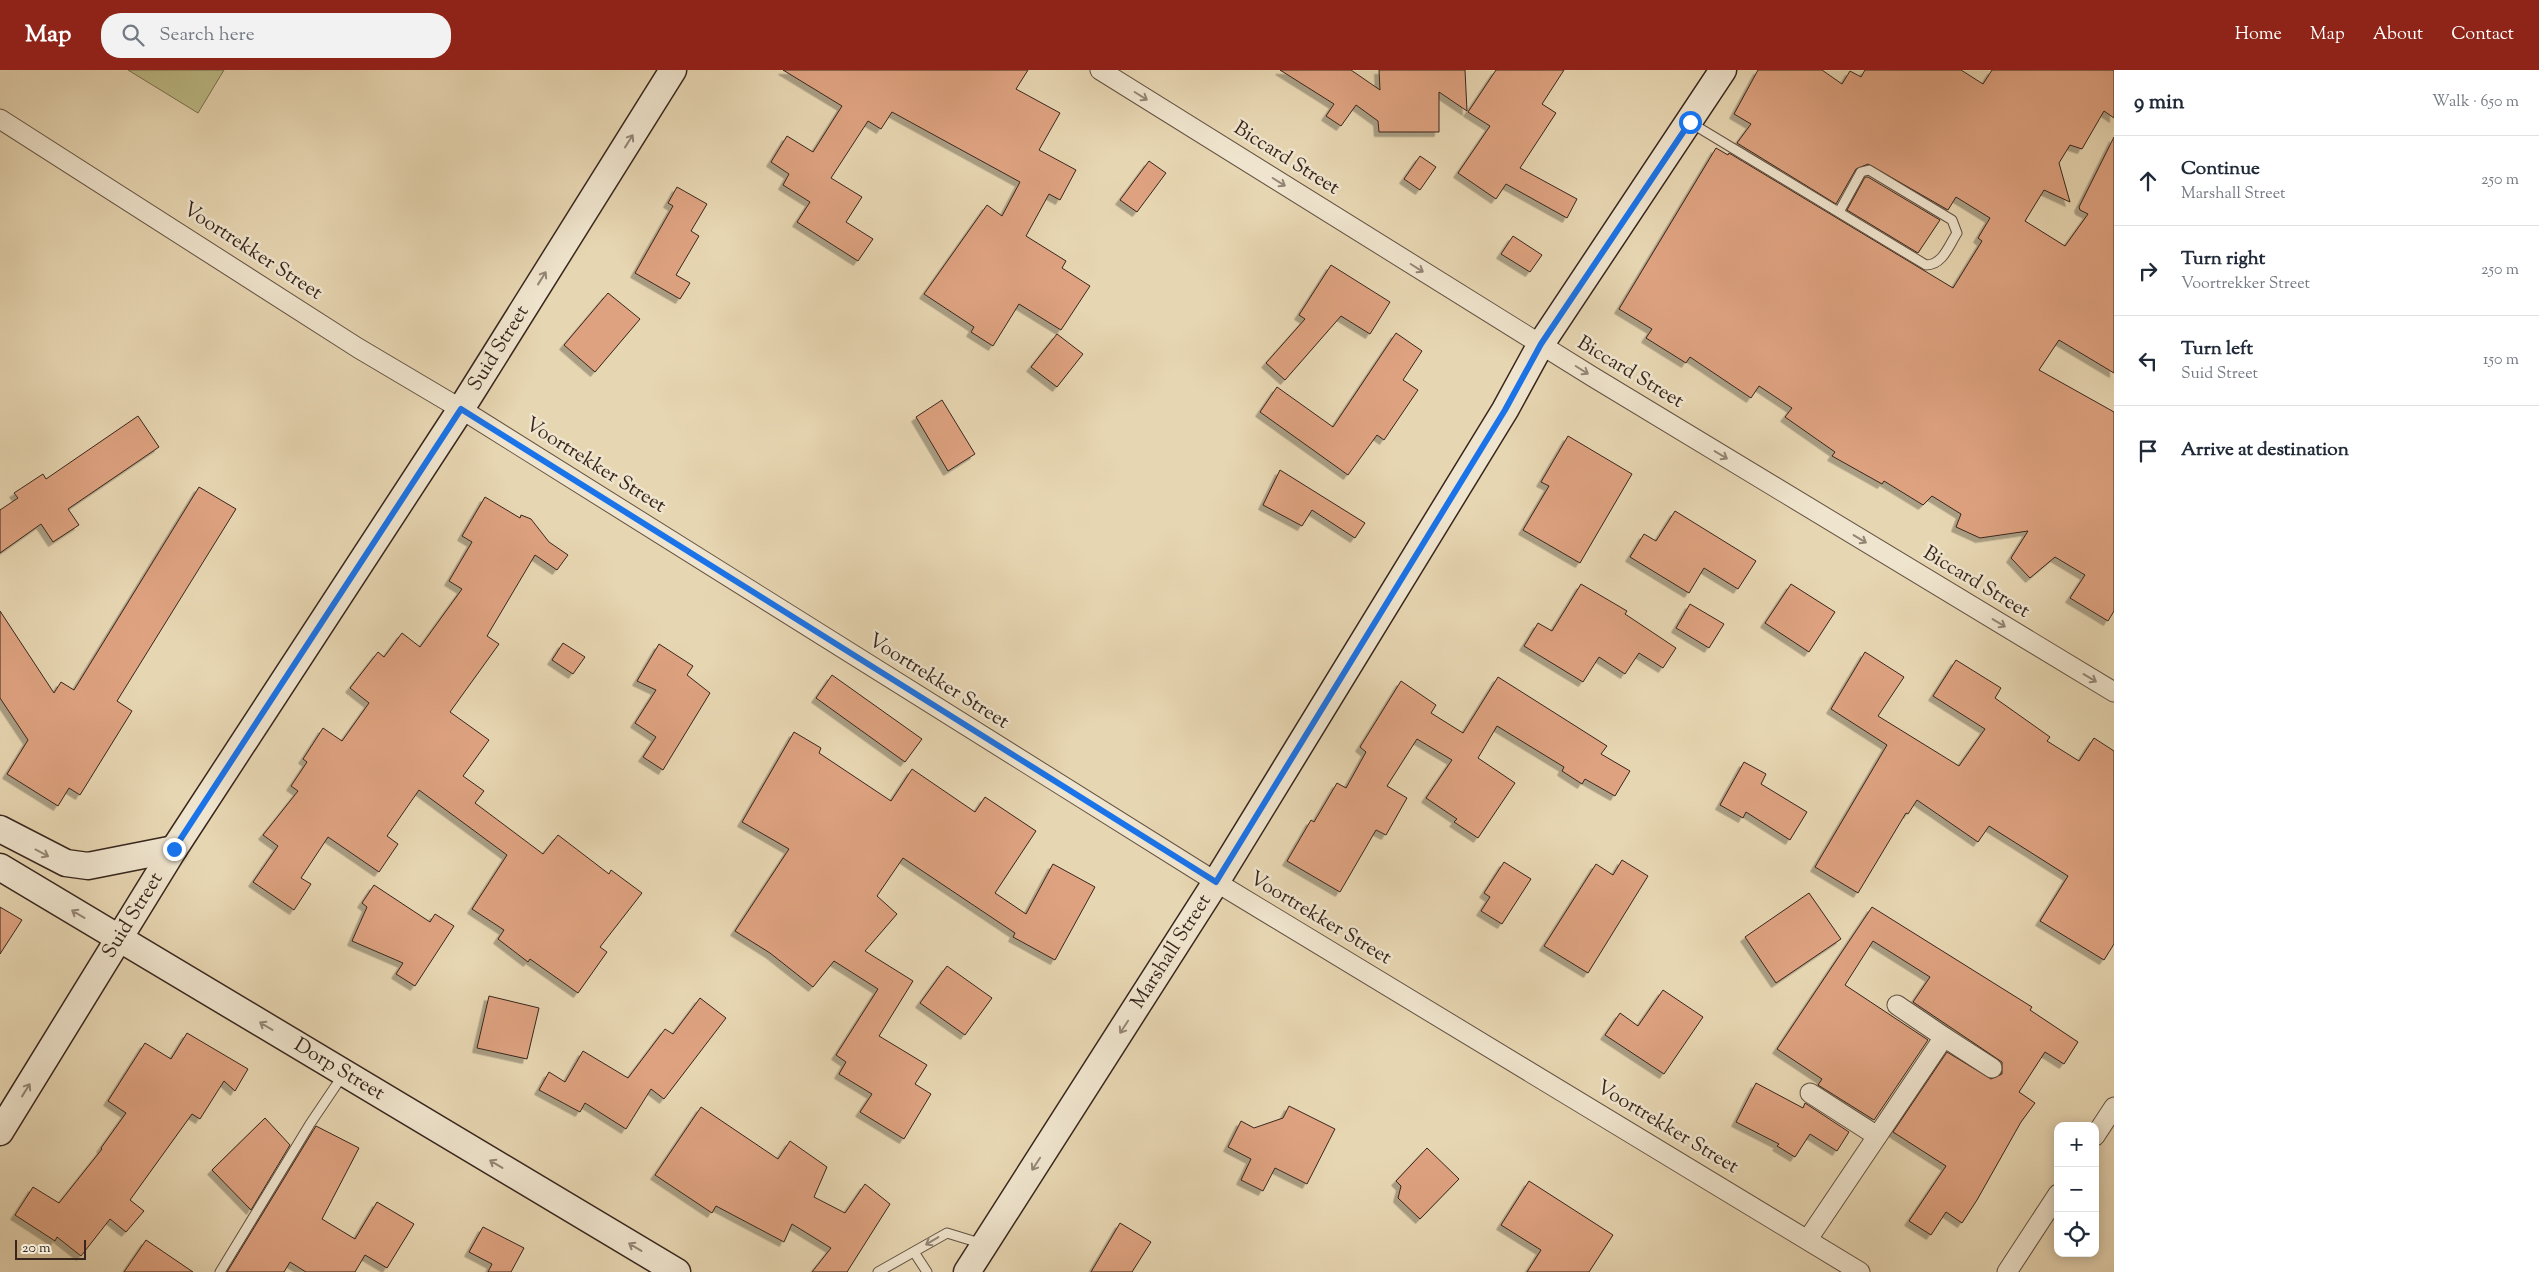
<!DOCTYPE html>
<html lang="en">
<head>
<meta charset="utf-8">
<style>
	:root { --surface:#fff; --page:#f2f2f3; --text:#1f2937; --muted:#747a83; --line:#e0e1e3; --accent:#8f2418 }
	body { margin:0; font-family:"Sorts Mill Goudy",serif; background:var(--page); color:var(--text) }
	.controls { position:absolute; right:15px; bottom:15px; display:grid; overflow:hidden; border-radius:10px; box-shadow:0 2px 12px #0003 }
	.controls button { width:45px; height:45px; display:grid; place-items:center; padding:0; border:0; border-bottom:1px solid var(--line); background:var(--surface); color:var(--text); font:25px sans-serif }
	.scale { position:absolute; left:15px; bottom:12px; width:71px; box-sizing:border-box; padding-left:5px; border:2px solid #38261d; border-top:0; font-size:14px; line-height:18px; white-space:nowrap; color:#38261d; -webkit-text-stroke:4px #efe4cd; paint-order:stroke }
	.stop { position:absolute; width:15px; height:15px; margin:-11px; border:4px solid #1a73e8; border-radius:50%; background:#fff }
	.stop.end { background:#1a73e8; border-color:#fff; box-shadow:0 1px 5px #0008 }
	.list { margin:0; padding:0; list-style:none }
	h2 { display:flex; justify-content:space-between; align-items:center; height:65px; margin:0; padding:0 20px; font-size:21px }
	h2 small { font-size:16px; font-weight:400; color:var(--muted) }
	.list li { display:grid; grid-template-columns:32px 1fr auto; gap:15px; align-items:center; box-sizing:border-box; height:90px; padding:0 20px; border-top:1px solid var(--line) }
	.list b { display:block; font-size:19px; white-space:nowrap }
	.list p { margin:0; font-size:16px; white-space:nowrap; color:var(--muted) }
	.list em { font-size:16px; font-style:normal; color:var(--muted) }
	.icon { flex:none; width:28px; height:28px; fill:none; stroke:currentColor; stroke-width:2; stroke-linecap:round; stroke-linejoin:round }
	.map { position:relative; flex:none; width:2114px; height:1202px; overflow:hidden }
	header { display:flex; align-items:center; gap:30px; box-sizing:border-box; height:70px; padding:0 25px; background:var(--accent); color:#fff }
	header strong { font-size:24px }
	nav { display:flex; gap:28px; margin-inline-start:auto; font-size:18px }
	.search { width:350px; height:45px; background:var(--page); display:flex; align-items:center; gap:12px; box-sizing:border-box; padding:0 18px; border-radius:20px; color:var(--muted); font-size:19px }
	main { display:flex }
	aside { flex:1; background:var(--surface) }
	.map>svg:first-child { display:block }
</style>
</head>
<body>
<header>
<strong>Map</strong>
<div class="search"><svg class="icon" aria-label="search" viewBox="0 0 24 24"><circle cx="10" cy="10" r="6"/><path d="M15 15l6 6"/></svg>Search here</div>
<nav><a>Home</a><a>Map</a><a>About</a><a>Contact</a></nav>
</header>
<main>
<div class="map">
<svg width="2114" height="1202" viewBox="0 0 2114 1202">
	<defs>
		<filter id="shadow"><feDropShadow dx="-4.5" dy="4.5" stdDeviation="0" flood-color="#0004"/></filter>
	</defs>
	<rect width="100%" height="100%" fill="#e7d6b2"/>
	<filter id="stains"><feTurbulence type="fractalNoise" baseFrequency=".004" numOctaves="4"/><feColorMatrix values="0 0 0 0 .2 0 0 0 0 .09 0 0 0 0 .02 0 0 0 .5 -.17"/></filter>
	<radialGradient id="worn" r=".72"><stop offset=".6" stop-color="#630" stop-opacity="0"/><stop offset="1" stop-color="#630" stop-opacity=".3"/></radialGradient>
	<!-- green -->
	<path fill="#bdbc87" stroke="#7a7152" d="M 128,0 L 224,0 L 198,43 Z"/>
	<!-- building -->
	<g fill="#dea280" stroke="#38261d" filter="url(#shadow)">
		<path d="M 783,0 L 1028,0 L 1016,19 L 1060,43 L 1039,80 L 1076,100 L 1060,130 L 1049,124 L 1026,166 L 1066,191 L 1062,198 L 1090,216 L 1061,260 L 1019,234 L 993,276 L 971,262 L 974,257 L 924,224 L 987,135 L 1002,146 L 1020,112 L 892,42 L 881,59 L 868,51 L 831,108 L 862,127 L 846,152 L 873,169 L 858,191 L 797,152 L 810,132 L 783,115 L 789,104 L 771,92 L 787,66 L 813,82 L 842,36 Z"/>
		<path d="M 1280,0 L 1351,0 L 1380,20 L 1379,0 L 1465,0 L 1467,41 L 1439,22 L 1439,62 L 1379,62 L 1378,51 L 1356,35 L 1341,56 L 1326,46 L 1334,34 Z"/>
		<path d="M 1496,0 L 1564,0 L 1542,34 L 1556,43 L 1520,98 L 1577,129 L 1567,148 L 1506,114 L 1496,129 L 1458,103 L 1490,56 L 1468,42 Z"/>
		<path d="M 1758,0 L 1822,0 L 1842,14 L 1850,1 L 1861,7 L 1865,0 L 1961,0 L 1983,14 L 1992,0 L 2114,0 L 2114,48 L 2104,41 L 2082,79 L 2070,75 L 2059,93 L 2070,132 L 2044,120 L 2025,151 L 2065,176 L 2088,144 L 2080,140 L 2079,137 L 2114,67 L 2114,303 L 2059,270 L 2039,300 L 2114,342 L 2114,541 L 2108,551 L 2070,528 L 2085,505 L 2055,487 L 2030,508 L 2011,488 L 2028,461 L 1980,468 L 1956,457 L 1961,444 L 1932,426 L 1923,435 L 1884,411 L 1882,414 L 1832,386 L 1835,382 L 1785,347 L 1792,338 L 1759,316 L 1751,328 L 1690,287 L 1686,293 L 1646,268 L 1652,259 L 1619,239 L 1716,78 L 1728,85 L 1729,83 L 1953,218 L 1982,171 L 1978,168 L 1990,148 L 1956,127 L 1948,140 L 1868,94 L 1856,99 L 1836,134 L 1737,73 L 1751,54 L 1734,44 Z"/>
		<path d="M 1420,86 L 1436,97 L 1420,120 L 1404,109 Z"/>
		<path d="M 1149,91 L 1166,103 L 1137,142 L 1120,130 Z"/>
		<path d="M 1865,107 L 1868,107 L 1940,150 L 1918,183 L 1847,140 Z"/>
		<path d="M 677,117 L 707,134 L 691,161 L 699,166 L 676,205 L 690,213 L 680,229 L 635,203 L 673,136 L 668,133 Z"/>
		<path d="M 1513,166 L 1542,185 L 1530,202 L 1501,184 Z"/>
		<path d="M 1331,195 L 1390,232 L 1370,264 L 1341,246 L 1285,310 L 1266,293 L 1305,249 L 1299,245 Z"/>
		<path d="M 608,223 L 640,249 L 595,302 L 564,275 Z"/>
		<path d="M 1396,263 L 1422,281 L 1403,310 L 1418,320 L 1384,370 L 1377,365 L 1348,405 L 1260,342 L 1277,317 L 1333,357 Z"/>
		<path d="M 1057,264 L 1083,284 L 1057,317 L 1031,297 Z"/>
		<path d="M 942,330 L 975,384 L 948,401 L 916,347 Z"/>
		<path d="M 138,346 L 159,377 L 68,439 L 79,455 L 53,472 L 41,454 L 0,483 L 0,440 L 18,428 L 14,423 L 43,404 L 46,409 Z"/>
		<path d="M 1568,366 L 1632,404 L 1580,493 L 1523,460 L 1549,416 L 1541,412 Z"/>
		<path d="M 1280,400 L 1365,453 L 1355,468 L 1312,440 L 1302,456 L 1263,435 Z"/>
		<path d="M 199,417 L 236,439 L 117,631 L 132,641 L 80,725 L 69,718 L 58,736 L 7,704 L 28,670 L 0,628 L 0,541 L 54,623 L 61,612 L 74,620 Z"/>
		<path d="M 485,427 L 520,448 L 521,445 L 531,449 L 549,472 L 568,485 L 557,500 L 535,485 L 487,566 L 499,574 L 450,642 L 489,670 L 463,706 L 484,721 L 475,733 L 543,784 L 558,765 L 609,804 L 611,800 L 642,823 L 600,877 L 607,882 L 578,923 L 530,889 L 528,892 L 498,869 L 504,860 L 472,839 L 507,785 L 419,720 L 387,766 L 398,774 L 379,802 L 328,767 L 301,808 L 311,814 L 294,840 L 253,812 L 278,776 L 263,765 L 298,721 L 291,716 L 307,692 L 303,689 L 316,669 L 323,658 L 342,671 L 369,633 L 350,618 L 378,582 L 384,587 L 402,563 L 420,577 L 462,519 L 449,511 L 472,472 L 462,466 Z"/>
		<path d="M 1675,441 L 1756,491 L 1738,519 L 1704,498 L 1689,523 L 1630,487 L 1644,464 L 1656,471 Z"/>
		<path d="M 1581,514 L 1627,541 L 1625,544 L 1676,578 L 1663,598 L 1639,583 L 1625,604 L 1599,587 L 1583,612 L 1524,576 L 1538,553 L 1552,561 Z"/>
		<path d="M 1791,514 L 1835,542 L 1809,582 L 1765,553 Z"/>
		<path d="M 1690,534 L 1724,554 L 1709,578 L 1676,558 Z"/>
		<path d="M 563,573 L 585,587 L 573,604 L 552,590 Z"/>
		<path d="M 659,574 L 693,596 L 687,605 L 710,623 L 663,700 L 643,687 L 656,667 L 635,653 L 656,620 L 637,611 Z"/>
		<path d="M 1865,582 L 1904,607 L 1878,646 L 1959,696 L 1985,659 L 1933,626 L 1956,590 L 2001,618 L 1995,628 L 2050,667 L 2047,671 L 2079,691 L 2094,668 L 2114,681 L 2114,874 L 2104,890 L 2040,851 L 2068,806 L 1989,756 L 1978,772 L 1917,730 L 1908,744 L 1906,743 L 1858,823 L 1815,797 L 1887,675 L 1831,639 Z"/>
		<path d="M 832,605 L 922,669 L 905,692 L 816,628 Z"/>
		<path d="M 1498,607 L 1607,676 L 1601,684 L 1630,701 L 1615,726 L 1585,709 L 1582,714 L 1562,701 L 1564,697 L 1497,656 L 1478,688 L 1515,713 L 1478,768 L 1454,752 L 1457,749 L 1426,728 L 1452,690 L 1417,669 L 1387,716 L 1407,728 L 1386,765 L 1376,760 L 1340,822 L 1287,791 L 1311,750 L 1314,752 L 1337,713 L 1346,718 L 1366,682 L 1360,677 L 1401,611 L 1436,635 L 1431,643 L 1463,663 Z"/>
		<path d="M 794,662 L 821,678 L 819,683 L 891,731 L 912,699 L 975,742 L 985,727 L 1036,761 L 995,823 L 1026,844 L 1053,794 L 1095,817 L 1055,890 L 1013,867 L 1015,863 L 903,788 L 877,826 L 897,844 L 865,881 L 913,911 L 879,966 L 927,995 L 915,1014 L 931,1024 L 904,1069 L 860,1042 L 872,1024 L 839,1004 L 846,992 L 836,985 L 878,919 L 834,891 L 813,917 L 770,883 L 735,861 L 789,779 L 742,752 Z"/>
		<path d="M 1744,692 L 1766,704 L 1761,714 L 1807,742 L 1790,770 L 1746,742 L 1743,748 L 1720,735 Z"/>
		<path d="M 1622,790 L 1648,806 L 1588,903 L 1544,876 L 1596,794 L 1613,805 Z"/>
		<path d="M 1504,792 L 1531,809 L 1502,854 L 1481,841 L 1490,827 L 1484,823 Z"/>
		<path d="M 374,815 L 430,852 L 435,844 L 454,856 L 415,916 L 396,904 L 403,893 L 352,871 L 367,837 L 362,833 Z"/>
		<path d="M 1809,823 L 1841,869 L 1776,913 L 1745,867 Z"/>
		<path d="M 0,837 L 22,850 L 0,884 Z"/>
		<path d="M 1872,837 L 2032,937 L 2030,940 L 2078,972 L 2064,994 L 2045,982 L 2019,1022 L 2035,1033 L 2021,1052 L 1977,1130 L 1962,1153 L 1946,1142 L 1931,1165 L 1909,1151 L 1946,1096 L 1893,1062 L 1947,982 L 1991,1009 L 2002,1004 L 2002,992 L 1913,932 L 1930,907 L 1873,871 L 1845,915 L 1928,970 L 1874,1050 L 1818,1015 L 1822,1009 L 1777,979 Z"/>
		<path d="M 947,896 L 992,928 L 965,965 L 920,933 Z"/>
		<path d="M 1663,920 L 1703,947 L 1664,1004 L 1605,965 L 1620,943 L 1638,956 Z"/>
		<path d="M 489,926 L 539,938 L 527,989 L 477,978 Z"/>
		<path d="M 700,928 L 726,948 L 664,1029 L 651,1019 L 626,1059 L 585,1033 L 580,1042 L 539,1020 L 549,1002 L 565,1012 L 583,981 L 628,1008 L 665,959 L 673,964 Z"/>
		<path d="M 187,963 L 248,999 L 235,1021 L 224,1011 L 200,1049 L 192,1044 L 130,1130 L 144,1141 L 126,1162 L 110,1149 L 81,1186 L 57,1167 L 55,1171 L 15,1145 L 33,1117 L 59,1133 L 102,1079 L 101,1078 L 126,1043 L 108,1031 L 145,973 L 171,989 Z"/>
		<path d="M 1756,1013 L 1803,1038 L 1805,1033 L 1849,1062 L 1837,1081 L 1810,1064 L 1795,1087 L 1777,1076 L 1779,1074 L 1736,1052 Z"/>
		<path d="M 1289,1036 L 1335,1059 L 1307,1114 L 1275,1098 L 1263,1121 L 1241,1110 L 1251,1089 L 1228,1077 L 1241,1051 L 1254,1058 L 1283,1048 Z"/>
		<path d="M 701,1037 L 778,1089 L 790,1071 L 827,1097 L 814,1127 L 845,1143 L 865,1114 L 890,1134 L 847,1202 L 812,1202 L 831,1178 L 792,1154 L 784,1172 L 716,1136 L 712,1143 L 655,1105 Z"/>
		<path d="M 265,1048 L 290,1075 L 251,1140 L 212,1100 Z"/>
		<path d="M 316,1056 L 359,1078 L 322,1149 L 355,1169 L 377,1132 L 414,1154 L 387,1198 L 365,1185 L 355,1202 L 306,1202 L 290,1192 L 284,1202 L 227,1202 Z"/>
		<path d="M 1427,1078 L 1459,1109 L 1420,1149 L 1398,1128 L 1401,1116 L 1396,1111 Z"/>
		<path d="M 1529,1111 L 1613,1165 L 1589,1202 L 1527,1202 L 1541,1180 L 1501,1155 Z"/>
		<path d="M 1120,1153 L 1151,1172 L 1132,1202 L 1091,1202 Z"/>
		<path d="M 483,1157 L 524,1178 L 511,1202 L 488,1202 L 492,1194 L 469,1182 Z"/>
		<path d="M 146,1170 L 193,1202 L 124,1202 Z"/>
	</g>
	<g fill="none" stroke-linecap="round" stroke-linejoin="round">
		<!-- lane casing -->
		<g stroke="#645242" stroke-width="11">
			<g id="lane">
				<path d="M 1691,53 L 1926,195 C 1943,195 1949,175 1957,163 L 1952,150 L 1869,100 L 1861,102 L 1839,142"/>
				<path d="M 914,1182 L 927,1202"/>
				<path d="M 220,1202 L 310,1054 L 343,1005"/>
				<path d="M 878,1202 L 947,1163 L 983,1174"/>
			</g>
		</g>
		<!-- street casing -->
		<g stroke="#645242" stroke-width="21">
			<g id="street">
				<path d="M 1100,0 L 1593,307 L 2114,622"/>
				<path d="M 0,49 L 358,278 L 461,339 L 1216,812 L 1860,1202"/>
				<path d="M 1944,967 L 1992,998"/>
				<path d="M 1810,1023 L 1877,1066"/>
				<path d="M 2095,1066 L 2114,1037"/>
				<path d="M 1808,1169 L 1944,967 L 1897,935"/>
				<path d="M 2007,1202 L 2058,1124"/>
			</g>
		</g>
		<!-- secondary casing -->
		<g stroke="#38261d" stroke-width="29">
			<g id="secondary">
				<path d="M 0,759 L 66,793 L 88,796 L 174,779"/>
				<path id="s1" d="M 0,797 L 677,1202"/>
				<path id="s2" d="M 0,1062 L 174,779 L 461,339 L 673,0"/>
				<path id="s3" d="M 967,1202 L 1216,812 L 1505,340 L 1541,274 L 1723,0"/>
			</g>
		</g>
		<!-- lane -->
		<use href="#lane" stroke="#efe4cd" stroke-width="9"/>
		<!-- street -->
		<use href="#street" stroke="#efe4cd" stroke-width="19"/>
		<!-- secondary -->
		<use href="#secondary" stroke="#efe4cd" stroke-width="26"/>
	</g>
	<!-- one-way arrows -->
	<defs><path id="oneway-shaft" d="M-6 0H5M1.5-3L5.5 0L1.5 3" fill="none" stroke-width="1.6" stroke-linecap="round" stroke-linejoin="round" transform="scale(1.25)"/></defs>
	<g stroke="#948575">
		<use href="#oneway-shaft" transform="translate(1141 26) rotate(32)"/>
		<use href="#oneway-shaft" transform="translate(629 71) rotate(-58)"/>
		<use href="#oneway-shaft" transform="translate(1279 112) rotate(32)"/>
		<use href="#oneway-shaft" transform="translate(1417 198) rotate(32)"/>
		<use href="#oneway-shaft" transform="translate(542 208) rotate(-58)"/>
		<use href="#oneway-shaft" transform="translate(1582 300) rotate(32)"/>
		<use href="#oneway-shaft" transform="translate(1721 385) rotate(31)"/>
		<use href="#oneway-shaft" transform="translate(1860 469) rotate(31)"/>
		<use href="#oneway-shaft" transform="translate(1999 553) rotate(31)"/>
		<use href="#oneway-shaft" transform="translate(2090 608) rotate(31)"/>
		<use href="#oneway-shaft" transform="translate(42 783) rotate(28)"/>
		<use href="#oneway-shaft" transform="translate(78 844) rotate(-149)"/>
		<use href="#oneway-shaft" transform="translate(266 956) rotate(-149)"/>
		<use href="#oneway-shaft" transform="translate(1124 957) rotate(123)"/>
		<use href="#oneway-shaft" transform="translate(26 1020) rotate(-58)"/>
		<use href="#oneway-shaft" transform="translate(496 1094) rotate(-149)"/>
		<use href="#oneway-shaft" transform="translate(1036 1094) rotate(123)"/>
		<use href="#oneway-shaft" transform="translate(932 1171) rotate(149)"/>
		<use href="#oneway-shaft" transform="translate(635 1177) rotate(-149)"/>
	</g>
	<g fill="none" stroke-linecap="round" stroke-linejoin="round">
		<!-- route -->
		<path stroke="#1a73e8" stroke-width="6" d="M 174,779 L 461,339 L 1216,812 L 1505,340 L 1541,274 L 1690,52"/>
	</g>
	<g text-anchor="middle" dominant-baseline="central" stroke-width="5" stroke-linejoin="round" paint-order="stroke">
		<!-- street labels -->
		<g font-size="20" fill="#38261d" stroke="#efe4cd">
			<text transform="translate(1286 89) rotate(32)">Biccard Street</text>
			<text transform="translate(252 182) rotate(33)">Voortrekker Street</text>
			<text stroke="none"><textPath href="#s2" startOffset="929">Suid Street</textPath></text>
			<text transform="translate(1630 303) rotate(31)">Biccard Street</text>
			<text transform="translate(595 396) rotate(32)">Voortrekker Street</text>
			<text transform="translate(1976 513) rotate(31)">Biccard Street</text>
			<text transform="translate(938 612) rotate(32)">Voortrekker Street</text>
			<text stroke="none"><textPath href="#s2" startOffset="254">Suid Street</textPath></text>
			<text transform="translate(1320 849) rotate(31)">Voortrekker Street</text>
			<text stroke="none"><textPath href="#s3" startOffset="380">Marshall Street</textPath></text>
			<text stroke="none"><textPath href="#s1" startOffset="395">Dorp Street</textPath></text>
			<text transform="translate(1667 1058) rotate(31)">Voortrekker Street</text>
		</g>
	</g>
	<rect width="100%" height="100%" filter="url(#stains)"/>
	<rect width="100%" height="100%" fill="url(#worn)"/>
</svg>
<div class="controls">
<button>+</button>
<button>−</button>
<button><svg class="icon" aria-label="locate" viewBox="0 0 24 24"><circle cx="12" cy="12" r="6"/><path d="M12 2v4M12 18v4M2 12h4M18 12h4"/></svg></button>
</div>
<div class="scale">20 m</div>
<div class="stop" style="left:1690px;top:52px"></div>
<div class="stop end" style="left:174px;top:779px"></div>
</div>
<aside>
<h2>9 min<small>Walk · 650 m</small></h2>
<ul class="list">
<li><svg class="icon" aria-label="ahead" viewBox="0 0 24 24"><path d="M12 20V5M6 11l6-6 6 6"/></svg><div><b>Continue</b><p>Marshall Street</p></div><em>250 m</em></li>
<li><svg class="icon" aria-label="right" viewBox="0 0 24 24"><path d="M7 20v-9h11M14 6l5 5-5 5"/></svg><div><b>Turn right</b><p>Voortrekker Street</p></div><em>250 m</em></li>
<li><svg class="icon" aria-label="left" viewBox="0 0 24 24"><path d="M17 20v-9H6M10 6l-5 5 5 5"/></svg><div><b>Turn left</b><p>Suid Street</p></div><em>150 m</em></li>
<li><svg class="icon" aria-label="arrive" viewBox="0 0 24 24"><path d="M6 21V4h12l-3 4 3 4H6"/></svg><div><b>Arrive at destination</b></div></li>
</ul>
</aside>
</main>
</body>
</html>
